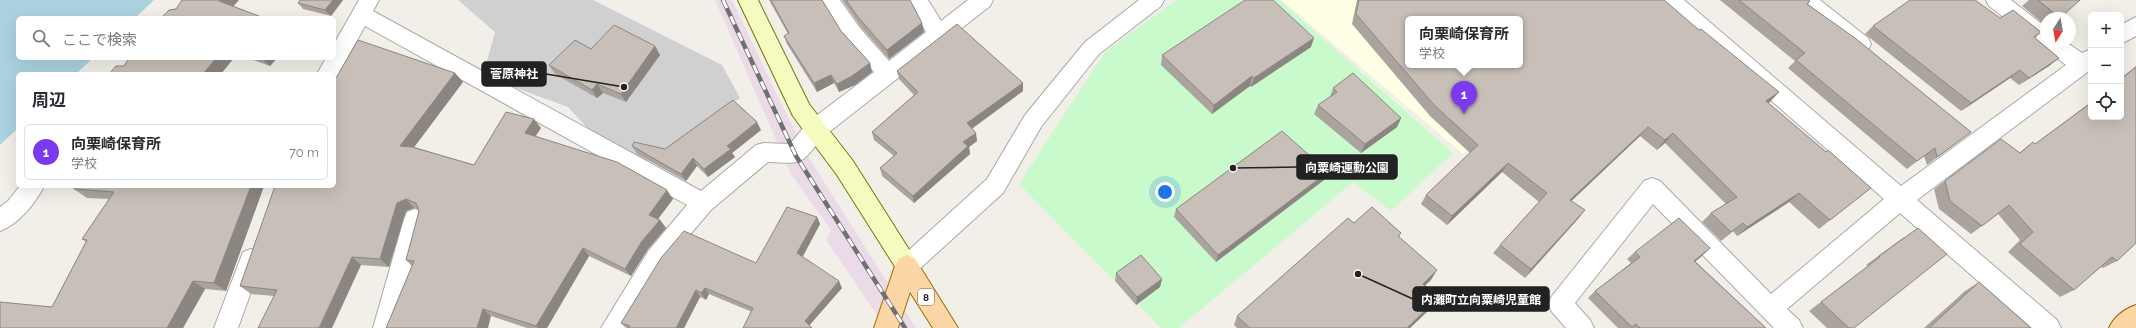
<!DOCTYPE html>
<html lang="ja">
<head>
<meta charset="utf-8">
<style>
	:root { --surface:#fff; --page:#f7f7f7; --text:#2b2b33; --muted:#7c7c81; --line:#e1e1e2; --accent:#7c3aed }
	body { margin:0; font-family:Raleway,"Noto Sans JP",sans-serif; background:var(--page); color:var(--text) }
	.controls { position:absolute; right:12px; top:12px; display:grid; overflow:hidden; border-radius:6px; box-shadow:0 4px 16px #0002 }
	.controls button { width:36px; height:36px; display:grid; place-items:center; padding:0; border:0; border-bottom:1px solid var(--line); background:var(--surface); color:var(--text); font:20px sans-serif }
	.compass { position:absolute; left:2040px; top:12px; width:36px; height:36px; border-radius:50%; background:var(--surface); box-shadow:0 4px 16px #0002; rotate:191deg }
	.you { position:absolute; left:1165px; top:192px; width:14px; height:14px; margin:-10px; border:3px solid #fff; border-radius:50%; background:#1a73e8; box-shadow:0 0 0 6px #1a73e833 }
	.badge { display:grid; place-items:center; width:26px; height:26px; border-radius:50%; background:var(--accent); color:#fff; font-size:13px; font-weight:700 }
	.pin { position:absolute; translate:-50% -33px; filter:drop-shadow(0 1px 2px #0008) }
	.pin::after { content:''; position:absolute; top:21px; width:14px; height:12px; background:inherit; clip-path:polygon(0 0,100% 0,50% 100%) }
	.popup { position:absolute; left:1405px; top:16px; width:118px; height:52px; box-sizing:border-box; display:grid; place-content:center; border-radius:6px; background:var(--surface); filter:drop-shadow(0 1px 3px #0005); font-size:13px; white-space:nowrap; color:var(--muted) }
	.popup b { font-size:15px; color:var(--text) }
	.popup::after { content:''; position:absolute; left:50%; top:100%; margin-left:-8px; border:8px solid transparent; border-top-color:var(--surface) }
	.list { margin:0; padding:0; list-style:none }
	h2 { display:flex; justify-content:space-between; align-items:center; height:52px; margin:0; padding:0 16px; font-size:17px }
	h2 small { font-size:13px; font-weight:400; color:var(--muted) }
	.list li { display:grid; grid-template-columns:26px 1fr auto; gap:12px; align-items:center; box-sizing:border-box; height:56px; margin:0 8px 8px; padding:0 8px; border:1px solid var(--line); border-radius:6px }
	.list b { display:block; font-size:15px; white-space:nowrap }
	.list p { margin:0; font-size:13px; white-space:nowrap; color:var(--muted) }
	.list em { font-size:13px; font-style:normal; color:var(--muted) }
	.icon { flex:none; width:22px; height:22px; fill:none; stroke:currentColor; stroke-width:2; stroke-linecap:round; stroke-linejoin:round }
	.map { position:relative; flex:none; width:2136px; height:328px; overflow:hidden }
	.search { position:absolute; background:var(--surface); box-shadow:0 4px 16px #0002; left:16px; top:16px; width:320px; height:44px; display:flex; align-items:center; gap:10px; box-sizing:border-box; padding:0 14px; border-radius:6px; color:var(--muted); font-size:15px }
	.panel { position:absolute; background:var(--surface); box-shadow:0 4px 16px #0002; left:16px; top:72px; width:320px; height:116px; border-radius:6px }
	.map>svg:first-child { display:block }
</style>
</head>
<body>
<div class="map">
<svg width="2136" height="328" viewBox="0 0 2136 328">
	<rect width="100%" height="100%" fill="#f2efe9"/>
	<!-- industrial -->
	<path fill="#ebdbe8" d="M 715,0 L 732,0 L 779,99 L 808,156 L 916,328 L 886,328 L 826,240 L 831,230 L 791,174 Z"/>
	<!-- education -->
	<path fill="#ffffe5" d="M 1282,0 L 1470,0 L 1408,19 L 1408,65 L 1520,65 L 1561,75 L 1463,154 Z"/>
	<!-- religious -->
	<path fill="#d0d0d0" d="M 458,0 L 593,0 L 722,65 L 740,98 L 703,123 L 675,147 L 642,165 L 604,146 L 568,107 L 483,76 L 495,32 Z"/>
	<!-- park -->
	<path fill="#c8facc" d="M 1176,0 L 1279,0 L 1453,153 L 1391,211 L 1353,182 L 1179,328 L 1161,328 L 1019,184 L 1105,52 Z"/>
	<!-- water -->
	<path fill="#aad3df" d="M 0,0 L 154,0 L 135,18 L 18,18 L 18,58 L 93,58 L 76,74 L 18,74 L 18,128 L 0,145 Z"/>
	<g fill="none" stroke-linecap="round" stroke-linejoin="round">
		<!-- street casing -->
		<g stroke="#a9a9a9" stroke-width="2">
			<g id="street">
				<path d="M 359,0 L 379,0 L 373,11 L 701,191 L 756,145 L 764,143 L 790,144 L 808,122 L 874,72 L 845,39 L 819,0 L 840,0 L 859,27 L 889,61 L 926,32 L 908,0 L 928,0 L 941,21 L 968,0 L 993,0 L 990,6 L 824,136 C 800,164 806,164 768,162 L 711,210 L 665,264 L 626,328 L 601,328 L 649,250 L 687,205 L 365,26 L 335,80 L 334,81 L 334,74 L 317,74 L 326,58 L 334,58 L 334,44 Z"/>
				<path d="M 1139,0 L 1164,0 L 1161,6 L 1099,54 L 1041,127 L 1003,193 L 915,273 L 907,277 L 899,273 L 895,266 L 899,259 L 987,179 L 1025,115 L 1085,42 Z"/>
				<path d="M 1660,0 L 1684,0 L 1901,186 L 2066,65 L 1989,6 L 1986,0 L 2011,0 L 2046,27 L 2046,42 L 2066,42 L 2082,53 L 2091,49 L 2089,71 L 1917,200 L 2057,320 L 2061,328 L 2032,328 L 1900,213 L 1787,309 L 1799,320 L 1803,328 L 1774,328 L 1653,204 L 1575,303 L 1590,320 L 1594,328 L 1566,328 L 1552,312 L 1548,304 L 1552,296 L 1644,181 L 1652,178 L 1660,181 L 1771,294 L 1884,199 L 1663,6 Z"/>
				<path d="M 1796,0 L 1820,0 L 1868,38 L 1871,44 L 1868,50 L 1861,52 L 1854,50 L 1799,6 Z"/>
				<path d="M 2136,17 L 2136,36 L 2121,44 L 2121,25 Z"/>
				<path d="M 20,186 L 44,186 C 35,204 19,224 0,231 L 0,207 L 8,201 Z"/>
				<path d="M 415,209 L 423,212 L 426,219 L 397,328 L 373,328 L 404,219 L 407,212 Z"/>
				<path d="M 251,249 L 259,252 L 263,259 L 238,328 L 214,328 L 243,252 Z"/>
			</g>
		</g>
		<!-- secondary casing -->
		<g stroke="#707d05" stroke-width="2">
			<path id="secondary" d="M 738,0 L 758,0 L 809,104 L 853,161 L 915,259 L 919,266 L 915,273 L 907,277 L 899,273 L 837,175 L 793,116 Z"/>
		</g>
		<!-- primary casing -->
		<g stroke="#a06b00" stroke-width="2">
			<g id="primary">
				<path d="M 907,255 L 915,259 L 958,328 L 933,328 L 910,292 L 898,328 L 874,328 L 895,266 L 899,259 Z"/>
				<path d="M 2136,305 L 2136,328 L 2109,328 C 2114,317 2124,309 2136,305 Z"/>
			</g>
		</g>
		<!-- street -->
		<use href="#street" fill="#fff" fill-rule="evenodd"/>
		<!-- secondary -->
		<use href="#secondary" fill="#f7fabf" fill-rule="evenodd"/>
		<!-- primary -->
		<use href="#primary" fill="#fcd6a4" fill-rule="evenodd"/>
		<!-- rail casing -->
		<g stroke="#707070" stroke-width="4.5">
			<path id="rail" d="M 723,0 L 796,156 L 905,328"/>
		</g>
		<!-- rail -->
		<use href="#rail" stroke="#fff" stroke-width="3" stroke-dasharray="9" stroke-linecap="butt"/>
	</g>
	<!-- wall -->
	<g fill="#aba49e">
		<path d="M 300,0 L 343,0 L 331,16 L 303,9 L 298,3 Z"/>
		<path d="M 769,0 L 822,0 L 841,31 L 870,63 L 872,72 L 855,85 L 839,92 L 834,83 L 817,92 L 787,44 L 784,36 L 788,34 Z"/>
		<path d="M 842,0 L 910,0 L 922,23 L 924,32 L 889,59 L 860,26 Z"/>
		<path d="M 1357,0 L 1664,0 L 1699,30 L 1779,92 L 1768,103 L 1826,152 L 1871,188 L 1819,229 L 1789,202 L 1737,236 L 1733,231 L 1721,241 L 1702,222 L 1711,213 L 1726,204 L 1665,143 L 1657,150 L 1640,136 L 1571,201 L 1585,210 L 1525,278 L 1493,253 L 1500,245 L 1539,202 L 1502,172 L 1447,225 L 1421,204 L 1426,195 L 1470,153 L 1430,116 L 1352,24 Z"/>
		<path d="M 1720,0 L 1809,0 L 1810,1 L 1808,4 L 1971,132 L 1927,165 L 1924,156 L 1907,169 L 1788,68 L 1795,61 Z"/>
		<path d="M 2029,0 L 2080,0 L 2059,18 L 2046,18 L 2046,26 L 2022,6 Z"/>
		<path d="M 2000,18 L 2041,32 L 2035,38 L 2059,58 L 2049,66 L 2019,85 L 2010,78 L 1961,111 L 1865,34 L 1873,26 Z"/>
		<path d="M 655,46 L 660,55 L 626,102 L 603,93 L 597,98 L 555,74 L 549,65 L 591,49 Z"/>
		<path d="M 1311,47 L 1251,87 L 1250,86 L 1212,114 L 1161,65 L 1162,55 Z"/>
		<path d="M 248,58 L 277,58 L 270,66 Z"/>
		<path d="M 2136,66 L 2136,243 L 2117,261 L 2103,268 L 2101,267 L 2074,290 L 2060,297 L 2008,252 L 2020,240 L 1998,214 L 1982,226 L 1971,234 L 1939,209 L 1934,189 L 2001,139 L 2019,153 L 2033,142 L 2035,144 L 2091,102 L 2091,117 L 2121,117 L 2121,78 Z"/>
		<path d="M 897,71 L 1023,83 L 1023,91 L 972,129 L 977,141 L 969,147 L 970,154 L 914,203 L 882,176 L 880,168 L 894,156 L 874,140 L 872,132 L 914,95 L 899,79 Z"/>
		<path d="M 455,73 L 463,82 L 414,147 L 474,165 L 541,128 L 535,136 L 673,199 L 658,219 L 660,220 L 666,228 L 648,249 L 631,276 L 589,256 L 547,328 L 527,328 L 491,316 L 412,266 L 406,260 L 419,211 L 418,209 L 414,208 L 406,211 L 389,267 L 361,265 L 274,296 L 251,294 L 240,286 L 336,78 Z"/>
		<path d="M 1333,88 L 1401,118 L 1397,127 L 1361,153 L 1314,114 L 1318,105 L 1330,97 Z"/>
		<path d="M 761,130 L 732,153 L 735,157 L 708,177 L 697,166 L 686,181 L 637,154 L 632,146 L 665,149 Z"/>
		<path d="M 1324,180 L 1216,262 L 1174,217 L 1176,209 Z"/>
		<path d="M 75,186 L 264,186 L 226,291 L 205,289 L 183,328 L 0,328 L 52,307 L 86,242 L 82,239 L 109,199 L 87,198 L 74,189 Z"/>
		<path d="M 817,217 L 820,224 L 802,256 L 842,288 L 809,325 L 752,312 L 709,294 L 706,300 L 700,297 L 684,328 L 626,328 L 621,323 L 756,263 Z"/>
		<path d="M 1354,223 L 1401,233 L 1399,237 L 1431,280 L 1425,285 L 1439,297 L 1432,307 L 1410,328 L 1237,328 L 1234,325 L 1237,316 Z"/>
		<path d="M 1904,237 L 1854,328 L 1827,328 L 1809,311 L 1868,266 L 1866,265 Z"/>
		<path d="M 1635,252 L 1702,256 L 1695,261 L 1766,328 L 1618,328 L 1588,298 L 1595,291 L 1631,263 L 1627,259 Z"/>
		<path d="M 1116,273 L 1162,279 L 1160,287 L 1136,305 L 1115,281 Z"/>
		<path d="M 1979,282 L 2031,328 L 1924,328 L 1965,291 Z"/>
	</g>
	<!-- shaded-wall -->
	<g fill="#8b8681">
		<path d="M 220,0 L 239,0 L 229,11 L 219,1 Z"/>
		<path d="M 333,0 L 343,0 L 331,16 L 325,10 Z"/>
		<path d="M 922,23 L 924,32 L 889,59 L 887,50 Z"/>
		<path d="M 1314,38 L 1311,47 L 1251,87 L 1254,78 Z"/>
		<path d="M 655,46 L 660,55 L 626,102 L 621,94 Z"/>
		<path d="M 216,58 L 234,58 L 221,74 L 203,74 Z"/>
		<path d="M 261,58 L 277,58 L 270,66 Z"/>
		<path d="M 2059,58 L 2049,66 L 2019,85 L 2029,78 Z"/>
		<path d="M 870,63 L 872,72 L 855,85 L 839,92 L 837,84 Z"/>
		<path d="M 2020,70 L 2010,78 L 1961,111 L 1971,103 Z"/>
		<path d="M 455,73 L 463,82 L 409,154 L 400,146 Z"/>
		<path d="M 831,75 L 834,83 L 817,92 L 814,83 Z"/>
		<path d="M 1252,76 L 1250,86 L 1212,114 L 1214,105 Z"/>
		<path d="M 1023,83 L 1023,91 L 968,131 L 967,123 Z"/>
		<path d="M 597,84 L 603,93 L 597,98 L 592,90 Z"/>
		<path d="M 1779,92 L 1770,102 L 1756,111 L 1766,101 Z"/>
		<path d="M 1401,118 L 1397,127 L 1361,153 L 1365,144 Z"/>
		<path d="M 534,119 L 541,128 L 532,142 L 525,133 Z"/>
		<path d="M 757,122 L 761,130 L 732,153 L 735,157 L 708,177 L 704,169 L 727,146 Z"/>
		<path d="M 1648,127 L 1640,136 L 1563,209 L 1570,200 Z"/>
		<path d="M 976,133 L 977,141 L 969,147 L 970,154 L 914,203 L 913,196 L 963,142 Z"/>
		<path d="M 1673,133 L 1665,143 L 1657,150 L 1665,140 Z"/>
		<path d="M 693,158 L 697,166 L 686,181 L 681,174 Z"/>
		<path d="M 1508,163 L 1502,172 L 1447,225 L 1452,216 Z"/>
		<path d="M 1328,172 L 1324,180 L 1216,262 L 1218,255 Z"/>
		<path d="M 251,186 L 264,186 L 226,291 L 214,283 Z"/>
		<path d="M 667,190 L 673,199 L 655,223 L 649,215 Z"/>
		<path d="M 1799,193 L 1789,202 L 1737,236 L 1747,227 Z"/>
		<path d="M 406,199 L 414,208 L 406,211 L 389,267 L 380,259 L 397,203 Z"/>
		<path d="M 1585,210 L 1578,219 L 1525,278 L 1531,269 Z"/>
		<path d="M 817,217 L 820,224 L 801,260 L 797,253 Z"/>
		<path d="M 660,220 L 666,228 L 648,249 L 631,276 L 625,269 L 642,241 Z"/>
		<path d="M 1743,223 L 1733,231 L 1721,241 L 1731,232 Z"/>
		<path d="M 583,248 L 589,256 L 547,328 L 538,328 L 536,326 Z"/>
		<path d="M 1710,248 L 1702,256 L 1686,269 L 1694,261 Z"/>
		<path d="M 352,257 L 361,265 L 332,328 L 319,328 Z"/>
		<path d="M 1437,270 L 1431,280 L 1417,293 L 1423,284 Z"/>
		<path d="M 1162,279 L 1160,287 L 1136,305 L 1137,297 Z"/>
		<path d="M 193,281 L 205,289 L 183,328 L 167,328 Z"/>
		<path d="M 839,281 L 842,288 L 808,327 L 805,321 Z"/>
		<path d="M 705,288 L 709,294 L 706,300 L 701,293 Z"/>
		<path d="M 696,290 L 700,297 L 684,328 L 676,328 Z"/>
		<path d="M 1439,297 L 1432,307 L 1410,328 L 1407,328 Z"/>
		<path d="M 483,309 L 491,316 L 488,328 L 477,328 Z"/>
	</g>
	<!-- building -->
	<g fill="#c7bfb8" stroke="#8b8681" fill-rule="evenodd">
		<path d="M 182,0 L 220,0 L 219,1 L 264,18 L 161,18 L 169,10 L 176,9 Z"/>
		<path d="M 300,0 L 333,0 L 325,10 L 298,3 Z"/>
		<path d="M 771,0 L 822,0 L 841,31 L 870,63 L 852,76 L 837,84 L 831,75 L 814,83 L 784,36 L 789,33 Z"/>
		<path d="M 846,0 L 910,0 L 922,23 L 887,50 L 858,17 Z"/>
		<path d="M 1245,0 L 1273,0 L 1314,38 L 1254,78 L 1252,76 L 1214,105 L 1162,55 Z"/>
		<path d="M 1359,0 L 1664,0 L 1699,30 L 1701,29 L 1779,92 L 1766,101 L 1826,152 L 1828,150 L 1871,188 L 1830,220 L 1799,193 L 1747,227 L 1743,223 L 1731,232 L 1711,213 L 1737,197 L 1673,133 L 1665,140 L 1648,127 L 1570,200 L 1585,210 L 1531,269 L 1500,245 L 1547,193 L 1508,163 L 1452,216 L 1426,195 L 1478,145 L 1435,106 L 1356,14 ZM 1408,19 L 1520,19 L 1520,65 L 1408,65 Z"/>
		<path d="M 1739,0 L 1809,0 L 1810,1 L 1807,4 L 1855,38 L 1971,132 L 1937,157 L 1935,148 L 1917,161 L 1796,60 L 1805,53 Z"/>
		<path d="M 1910,0 L 1975,0 L 2000,18 L 2013,10 L 2041,32 L 2034,37 L 2059,58 L 2029,78 L 2020,70 L 1971,103 L 1873,26 Z"/>
		<path d="M 2038,0 L 2080,0 L 2060,18 Z"/>
		<path d="M 957,24 L 1023,83 L 967,123 L 976,133 L 963,142 L 968,146 L 913,196 L 880,168 L 897,153 L 872,132 L 918,92 L 897,71 Z"/>
		<path d="M 614,25 L 655,46 L 621,94 L 597,84 L 592,90 L 549,65 L 575,40 L 591,49 Z"/>
		<path d="M 358,40 L 455,73 L 400,146 L 412,147 L 474,165 L 506,112 L 534,119 L 525,133 L 617,162 L 667,190 L 649,215 L 660,220 L 642,241 L 625,269 L 583,248 L 536,326 L 483,309 L 477,328 L 386,328 L 414,261 L 406,260 L 419,211 L 416,203 L 406,199 L 397,203 L 380,259 L 352,257 L 319,328 L 258,328 L 277,290 L 240,286 L 275,186 L 334,186 L 334,78 L 336,78 Z"/>
		<path d="M 129,58 L 216,58 L 203,74 L 109,74 L 116,66 L 124,66 Z"/>
		<path d="M 2136,67 L 2136,243 L 2117,261 L 2112,257 L 2074,290 L 2020,244 L 2033,232 L 2009,205 L 1982,226 L 1950,201 L 1945,181 L 2001,139 L 2020,153 L 2033,142 L 2035,144 L 2091,103 L 2091,117 L 2121,117 L 2121,79 Z"/>
		<path d="M 1353,73 L 1401,118 L 1365,144 L 1318,105 L 1337,92 L 1333,88 Z"/>
		<path d="M 733,100 L 757,122 L 727,146 L 731,149 L 704,169 L 693,158 L 681,174 L 632,146 L 634,142 L 665,149 Z"/>
		<path d="M 1282,131 L 1328,172 L 1218,255 L 1176,209 Z"/>
		<path d="M 75,186 L 251,186 L 214,283 L 193,281 L 167,328 L 0,328 L 0,302 L 52,307 L 87,240 L 82,239 L 114,192 L 74,189 Z"/>
		<path d="M 787,207 L 817,217 L 797,253 L 839,281 L 805,321 L 812,328 L 743,328 L 753,308 L 705,288 L 701,293 L 696,290 L 676,328 L 628,328 L 630,326 L 621,323 L 661,258 L 684,231 L 756,263 Z"/>
		<path d="M 1372,207 L 1401,233 L 1398,236 L 1437,270 L 1423,284 L 1439,297 L 1407,328 L 1250,328 L 1237,316 L 1348,218 L 1354,223 Z"/>
		<path d="M 1679,218 L 1710,248 L 1694,261 L 1766,328 L 1640,328 L 1636,324 L 1632,327 L 1595,291 L 1640,257 L 1635,252 Z"/>
		<path d="M 1918,228 L 1947,254 L 1854,328 L 1849,328 L 1821,302 L 1880,257 L 1879,256 Z"/>
		<path d="M 1141,255 L 1162,279 L 1137,297 L 1116,273 Z"/>
		<path d="M 1979,282 L 2031,328 L 1929,328 Z"/>
	</g>
	<g text-anchor="middle" dominant-baseline="central" stroke-width="3" stroke-linejoin="round" paint-order="stroke">
		<!-- shield labels -->
		<rect fill="#fff" stroke="#646464" stroke-width="1" x="918" y="289" width="16" height="16" rx="3"/>
		<g font-size="10" font-weight="bold" fill="#222">
			<text x="926" y="297">8</text>
		</g>
	</g>
	<!-- callouts -->
	<path fill="none" stroke="#222" stroke-width="1.5" d="M624 87L546 74M1233 168L1297 167M1358 274L1413 299"/>
	<g fill="#222" stroke="#fff" stroke-width="1.5">
		<circle cx="624" cy="87" r="4"/>
		<circle cx="1233" cy="168" r="4"/>
		<circle cx="1358" cy="274" r="4"/>
	</g>
	<g fill="#222" stroke="#222" stroke-width="1.5">
		<rect x="482" y="62" width="64" height="24" rx="4"/>
		<rect x="1297" y="155" width="100" height="24" rx="4"/>
		<rect x="1413" y="287" width="136" height="24" rx="4"/>
	</g>
	<g font-size="12" text-anchor="middle" font-weight="bold" fill="#fff">
		<text x="514" y="78">菅原神社</text>
		<text x="1347" y="172">向粟崎運動公園</text>
		<text x="1481" y="304">内灘町立向粟崎児童館</text>
	</g>
</svg>
<div class="controls">
<button>+</button>
<button>−</button>
<button><svg class="icon" aria-label="locate" viewBox="0 0 24 24"><circle cx="12" cy="12" r="6"/><path d="M12 2v4M12 18v4M2 12h4M18 12h4"/></svg></button>
</div>
<svg class="compass" viewBox="-18 -18 36 36"><path d="M0-13l5 13h-10z" fill="#e53935"/><path d="M0 13l5-13h-10z" fill="#7c7c81"/></svg>
<div class="you"></div>
<div class="pin badge" style="left:1464px;top:114px">1</div>
<div class="popup"><b>向栗崎保育所</b>学校</div>
<div class="search"><svg class="icon" aria-label="search" viewBox="0 0 24 24"><circle cx="10" cy="10" r="6"/><path d="M15 15l6 6"/></svg>ここで検索</div>
<section class="panel">
<h2>周辺<small></small></h2>
<ul class="list">
<li><span class="badge">1</span><div><b>向栗崎保育所</b><p>学校</p></div><em>70 m</em></li>
</ul>
</section>
</div>
</body>
</html>
